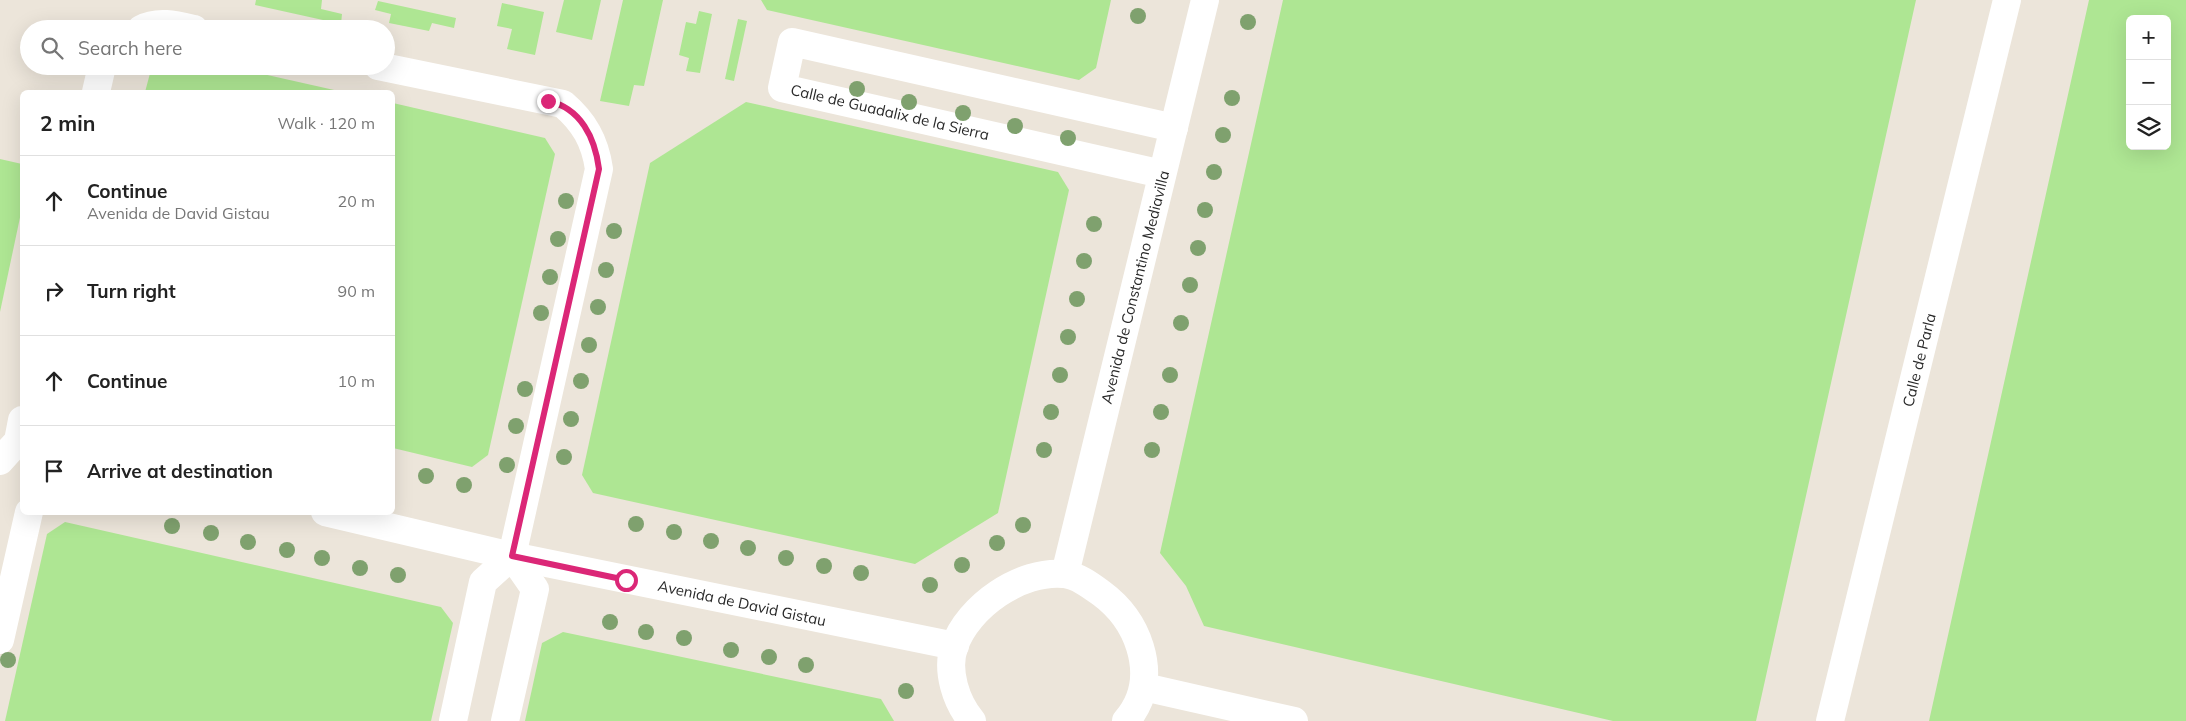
<!DOCTYPE html>
<html lang="en">
<head>
<meta charset="utf-8">
<style>
	:root { --surface:#fff; --page:#f6f6f6; --text:#222; --muted:#767676; --line:#e0e0e0 }
	body { margin:0; font-family:Mulish,sans-serif; background:var(--page); color:var(--text) }
	.controls { position:absolute; right:15px; top:15px; display:grid; overflow:hidden; border-radius:8px; box-shadow:0 5px 20px #0002 }
	.controls button { width:45px; height:45px; display:grid; place-items:center; padding:0; border:0; border-bottom:1px solid var(--line); background:var(--surface); color:var(--text); font:25px sans-serif }
	.stop { position:absolute; width:15px; height:15px; margin:-11px; border:4px solid #db2777; border-radius:50%; background:#fff }
	.stop.end { background:#db2777; border-color:#fff; box-shadow:0 1px 5px #0008 }
	.list { margin:0; padding:0; list-style:none }
	h2 { display:flex; justify-content:space-between; align-items:center; height:65px; margin:0; padding:0 20px; font-size:21px }
	h2 small { font-size:16px; font-weight:400; color:var(--muted) }
	.list li { display:grid; grid-template-columns:32px 1fr auto; gap:15px; align-items:center; box-sizing:border-box; height:90px; padding:0 20px; border-top:1px solid var(--line) }
	.list b { display:block; font-size:19px; white-space:nowrap }
	.list p { margin:0; font-size:16px; white-space:nowrap; color:var(--muted) }
	.list em { font-size:16px; font-style:normal; color:var(--muted) }
	.icon { flex:none; width:28px; height:28px; fill:none; stroke:currentColor; stroke-width:2; stroke-linecap:round; stroke-linejoin:round }
	.map { position:relative; flex:none; width:2186px; height:721px; overflow:hidden }
	.search { position:absolute; background:var(--surface); box-shadow:0 5px 20px #0002; left:20px; top:20px; width:375px; height:55px; display:flex; align-items:center; gap:12px; box-sizing:border-box; padding:0 18px; border-radius:28px; color:var(--muted); font-size:19px }
	.panel { position:absolute; background:var(--surface); box-shadow:0 5px 20px #0002; left:20px; top:90px; width:375px; height:425px; border-radius:8px }
	.map>svg:first-child { display:block }
</style>
</head>
<body>
<div class="map">
<svg width="2186" height="721" viewBox="0 0 2186 721">
	<rect width="100%" height="100%" fill="#ece5da"/>
	<!-- green -->
	<g fill="#aee693" fill-rule="evenodd">
		<path d="M 256,0 L 322,0 L 321,9 L 342,14 L 341,24 L 255,5 Z"/>
		<path d="M 564,0 L 601,0 L 592,40 L 556,32 Z"/>
		<path d="M 623,0 L 663,0 L 644,86 L 634,85 L 629,106 L 600,101 Z"/>
		<path d="M 761,0 L 1111,0 L 1096,68 L 1079,80 L 767,10 Z"/>
		<path d="M 1283,0 L 1916,0 L 1756,721 L 1613,721 L 1204,626 L 1186,586 L 1160,553 Z"/>
		<path d="M 2089,0 L 2186,0 L 2186,721 L 1929,721 ZM 2130,19 L 2167,19 L 2167,146 L 2130,146 Z"/>
		<path d="M 378,1 L 456,18 L 454,28 L 432,23 L 429,31 L 389,23 L 391,14 L 375,10 Z"/>
		<path d="M 502,3 L 544,12 L 535,55 L 507,49 L 512,29 L 497,26 Z"/>
		<path d="M 699,11 L 712,14 L 700,73 L 686,71 L 689,58 L 679,55 L 686,22 L 696,24 Z"/>
		<path d="M 738,19 L 747,21 L 734,81 L 725,79 Z"/>
		<path d="M 152,66 L 227,66 L 343,92 L 145,92 Z"/>
		<path d="M 746,102 L 1058,172 L 1069,190 L 998,513 L 915,564 L 593,493 L 582,475 L 650,163 Z"/>
		<path d="M 393,103 L 545,138 L 555,154 L 488,455 L 472,467 L 393,448 Z"/>
		<path d="M 0,159 L 22,164 L 22,208 L 0,312 Z"/>
		<path d="M 65,522 L 441,607 L 453,623 L 431,721 L 5,721 L 47,534 Z"/>
		<path d="M 563,632 L 881,699 L 894,721 L 525,721 L 542,643 Z"/>
	</g>
	<g fill="none" stroke-linecap="round" stroke-linejoin="round">
		<!-- minor -->
		<g stroke="#fff" stroke-width="28">
			<path d="M 141,29 C 158,20 177,25 194,29"/>
			<path d="M 378,66 L 563,104 C 584,122 595,141 599,169 L 512,556 L 483,582 L 453,721"/>
			<path d="M 96,92 L 102,66"/>
			<path d="M 1162,174 L 782,88 L 792,42 L 1174,128"/>
			<path d="M 0,461 L 18,441 L 22,420"/>
			<path d="M 325,512 L 512,556 L 955,646"/>
			<path d="M 1065,574 L 1205,0"/>
			<path d="M 0,640 L 29,512"/>
			<path d="M 1144,687 L 1294,721"/>
			<path d="M 505,721 L 535,589 L 512,556"/>
			<path d="M 972,721 C 956,702 946,671 954,647 C 968,606 1021,570 1064,574 C 1078,576 1090,585 1101,593 C 1120,607 1133,624 1140,647 C 1148,673 1145,699 1126,721"/>
			<path d="M 1830,721 L 2007,0"/>
		</g>
	</g>
	<!-- trees -->
	<g fill="#7fa16e">
		<circle cx="1138" cy="16" r="8"/>
		<circle cx="1248" cy="22" r="8"/>
		<circle cx="857" cy="89" r="8"/>
		<circle cx="1232" cy="98" r="8"/>
		<circle cx="909" cy="102" r="8"/>
		<circle cx="963" cy="113" r="8"/>
		<circle cx="1015" cy="126" r="8"/>
		<circle cx="1223" cy="135" r="8"/>
		<circle cx="1068" cy="138" r="8"/>
		<circle cx="1214" cy="172" r="8"/>
		<circle cx="566" cy="201" r="8"/>
		<circle cx="1205" cy="210" r="8"/>
		<circle cx="1094" cy="224" r="8"/>
		<circle cx="614" cy="231" r="8"/>
		<circle cx="558" cy="239" r="8"/>
		<circle cx="1198" cy="248" r="8"/>
		<circle cx="1084" cy="261" r="8"/>
		<circle cx="606" cy="270" r="8"/>
		<circle cx="550" cy="277" r="8"/>
		<circle cx="1190" cy="285" r="8"/>
		<circle cx="1077" cy="299" r="8"/>
		<circle cx="598" cy="307" r="8"/>
		<circle cx="541" cy="313" r="8"/>
		<circle cx="1181" cy="323" r="8"/>
		<circle cx="1068" cy="337" r="8"/>
		<circle cx="589" cy="345" r="8"/>
		<circle cx="1060" cy="375" r="8"/>
		<circle cx="1170" cy="375" r="8"/>
		<circle cx="581" cy="381" r="8"/>
		<circle cx="525" cy="389" r="8"/>
		<circle cx="1051" cy="412" r="8"/>
		<circle cx="1161" cy="412" r="8"/>
		<circle cx="571" cy="419" r="8"/>
		<circle cx="516" cy="426" r="8"/>
		<circle cx="1044" cy="450" r="8"/>
		<circle cx="1152" cy="450" r="8"/>
		<circle cx="564" cy="457" r="8"/>
		<circle cx="507" cy="465" r="8"/>
		<circle cx="426" cy="476" r="8"/>
		<circle cx="464" cy="485" r="8"/>
		<circle cx="636" cy="524" r="8"/>
		<circle cx="1023" cy="525" r="8"/>
		<circle cx="172" cy="526" r="8"/>
		<circle cx="674" cy="532" r="8"/>
		<circle cx="211" cy="533" r="8"/>
		<circle cx="711" cy="541" r="8"/>
		<circle cx="248" cy="542" r="8"/>
		<circle cx="997" cy="543" r="8"/>
		<circle cx="748" cy="548" r="8"/>
		<circle cx="287" cy="550" r="8"/>
		<circle cx="322" cy="558" r="8"/>
		<circle cx="786" cy="558" r="8"/>
		<circle cx="962" cy="565" r="8"/>
		<circle cx="824" cy="566" r="8"/>
		<circle cx="360" cy="568" r="8"/>
		<circle cx="861" cy="573" r="8"/>
		<circle cx="398" cy="575" r="8"/>
		<circle cx="930" cy="585" r="8"/>
		<circle cx="610" cy="622" r="8"/>
		<circle cx="646" cy="632" r="8"/>
		<circle cx="684" cy="638" r="8"/>
		<circle cx="731" cy="650" r="8"/>
		<circle cx="769" cy="657" r="8"/>
		<circle cx="8" cy="660" r="8"/>
		<circle cx="806" cy="665" r="8"/>
		<circle cx="906" cy="691" r="8"/>
	</g>
	<g fill="none" stroke-linecap="round" stroke-linejoin="round">
		<!-- route -->
		<path stroke="#db2777" stroke-width="6" d="M 548,101 C 581,108 595,138 599,169 L 512,556 L 626,580"/>
	</g>
	<g text-anchor="middle" dominant-baseline="central" stroke-width="4" stroke-linejoin="round" paint-order="stroke">
		<!-- street labels -->
		<g font-size="15" fill="#292929" stroke="#fff">
			<text transform="translate(890 112) rotate(13)">Calle de Guadalix de la Sierra</text>
			<text transform="translate(1135 287) rotate(-76)">Avenida de Constantino Mediavilla</text>
			<text transform="translate(1919 360) rotate(-76)">Calle de Parla</text>
			<text transform="translate(742 603) rotate(12)">Avenida de David Gistau</text>
		</g>
	</g>
</svg>
<div class="controls">
<button>+</button>
<button>−</button>
<button><svg class="icon" aria-label="layers" viewBox="0 0 24 24"><path d="M12 4l9 5-9 5-9-5zM3 14l9 5 9-5"/></svg></button>
</div>
<div class="stop" style="left:626px;top:580px"></div>
<div class="stop end" style="left:548px;top:101px"></div>
<div class="search"><svg class="icon" aria-label="search" viewBox="0 0 24 24"><circle cx="10" cy="10" r="6"/><path d="M15 15l6 6"/></svg>Search here</div>
<section class="panel">
<h2>2 min<small>Walk · 120 m</small></h2>
<ul class="list">
<li><svg class="icon" aria-label="ahead" viewBox="0 0 24 24"><path d="M12 20V5M6 11l6-6 6 6"/></svg><div><b>Continue</b><p>Avenida de David Gistau</p></div><em>20 m</em></li>
<li><svg class="icon" aria-label="right" viewBox="0 0 24 24"><path d="M7 20v-9h11M14 6l5 5-5 5"/></svg><div><b>Turn right</b></div><em>90 m</em></li>
<li><svg class="icon" aria-label="ahead" viewBox="0 0 24 24"><path d="M12 20V5M6 11l6-6 6 6"/></svg><div><b>Continue</b></div><em>10 m</em></li>
<li><svg class="icon" aria-label="arrive" viewBox="0 0 24 24"><path d="M6 21V4h12l-3 4 3 4H6"/></svg><div><b>Arrive at destination</b></div></li>
</ul>
</section>
</div>
</body>
</html>
